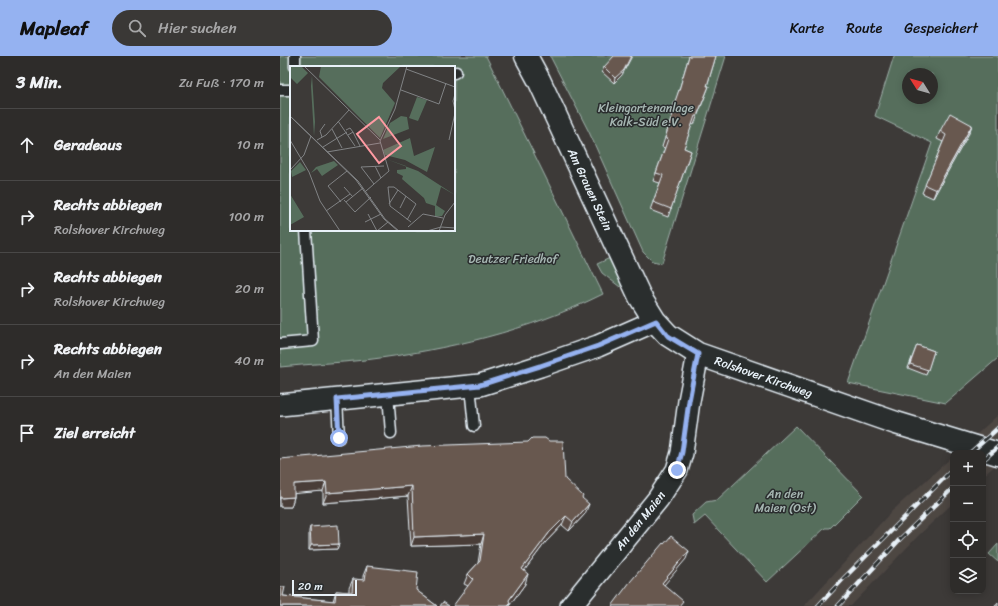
<!DOCTYPE html>
<html lang="de">
<head>
<meta charset="utf-8">
<style>
	:root { --surface:#2e2c2a; --page:#3a3836; --text:#f1f3f6; --muted:#a7a7a8; --line:#494847; --accent:#95b2f1 }
	body { margin:0; font-family:Sriracha,sans-serif; background:var(--page); color:var(--text) }
	.controls { position:absolute; right:12px; bottom:12px; display:grid; overflow:hidden; border-radius:8px; box-shadow:0 2px 10px #0003 }
	.controls button { width:36px; height:36px; display:grid; place-items:center; padding:0; border:0; border-bottom:1px solid var(--line); background:var(--surface); color:var(--text); font:20px sans-serif }
	.compass { position:absolute; left:622px; top:12px; width:36px; height:36px; border-radius:50%; background:var(--surface); box-shadow:0 2px 10px #0003; rotate:307deg }
	.scale { position:absolute; left:12px; bottom:10px; width:65px; box-sizing:border-box; padding-left:4px; border:2px solid #e8f1f8; border-top:0; font-size:11px; line-height:14px; white-space:nowrap; color:#e8f1f8; -webkit-text-stroke:3px #2a2d2e; paint-order:stroke }
	.stop { position:absolute; width:12px; height:12px; margin:-9px; border:3px solid #95b2f1; border-radius:50%; background:#fff }
	.stop.end { background:#95b2f1; border-color:#fff; box-shadow:0 1px 4px #0008 }
	.list { margin:0; padding:0; list-style:none }
	h2 { display:flex; justify-content:space-between; align-items:center; height:52px; margin:0; padding:0 16px; font-size:17px }
	h2 small { font-size:13px; font-weight:400; color:var(--muted) }
	.list li { display:grid; grid-template-columns:26px 1fr auto; gap:12px; align-items:center; box-sizing:border-box; height:72px; padding:0 16px; border-top:1px solid var(--line) }
	.list b { display:block; font-size:15px; white-space:nowrap }
	.list p { margin:0; font-size:13px; white-space:nowrap; color:var(--muted) }
	.list em { font-size:13px; font-style:normal; color:var(--muted) }
	.icon { flex:none; width:22px; height:22px; fill:none; stroke:currentColor; stroke-width:2; stroke-linecap:round; stroke-linejoin:round }
	.map { position:relative; flex:none; width:718px; height:550px; overflow:hidden }
	header { display:flex; align-items:center; gap:24px; box-sizing:border-box; height:56px; padding:0 20px; background:var(--accent); color:#111 }
	header strong { font-size:19px }
	nav { display:flex; gap:22px; margin-inline-start:auto; font-size:14px }
	.search { width:280px; height:36px; background:var(--page); display:flex; align-items:center; gap:10px; box-sizing:border-box; padding:0 14px; border-radius:22px; color:var(--muted); font-size:15px }
	main { display:flex }
	aside { flex:1; background:var(--surface) }
	.map>svg:first-child { display:block }
</style>
</head>
<body>
<header>
<strong>Mapleaf</strong>
<div class="search"><svg class="icon" aria-label="search" viewBox="0 0 24 24"><circle cx="10" cy="10" r="6"/><path d="M15 15l6 6"/></svg>Hier suchen</div>
<nav><a>Karte</a><a>Route</a><a>Gespeichert</a></nav>
</header>
<main>
<aside>
<h2>3 Min.<small>Zu Fuß · 170 m</small></h2>
<ul class="list">
<li><svg class="icon" aria-label="ahead" viewBox="0 0 24 24"><path d="M12 20V5M6 11l6-6 6 6"/></svg><div><b>Geradeaus</b></div><em>10 m</em></li>
<li><svg class="icon" aria-label="right" viewBox="0 0 24 24"><path d="M7 20v-9h11M14 6l5 5-5 5"/></svg><div><b>Rechts abbiegen</b><p>Rolshover Kirchweg</p></div><em>100 m</em></li>
<li><svg class="icon" aria-label="right" viewBox="0 0 24 24"><path d="M7 20v-9h11M14 6l5 5-5 5"/></svg><div><b>Rechts abbiegen</b><p>Rolshover Kirchweg</p></div><em>20 m</em></li>
<li><svg class="icon" aria-label="right" viewBox="0 0 24 24"><path d="M7 20v-9h11M14 6l5 5-5 5"/></svg><div><b>Rechts abbiegen</b><p>An den Maien</p></div><em>40 m</em></li>
<li><svg class="icon" aria-label="arrive" viewBox="0 0 24 24"><path d="M6 21V4h12l-3 4 3 4H6"/></svg><div><b>Ziel erreicht</b></div></li>
</ul>
</aside>
<div class="map">
<svg width="718" height="550" viewBox="0 0 718 550">
	<rect width="100%" height="100%" fill="#3d3a38"/>
	<filter id="ink" filterUnits="userSpaceOnUse"><feTurbulence type="fractalNoise" baseFrequency=".025" numOctaves="2"/><feDisplacementMap in="SourceGraphic" scale="8" xChannelSelector="R" yChannelSelector="G"/><feConvolveMatrix kernelMatrix="1 2 1 2 8 2 1 2 1" color-interpolation-filters="sRGB"/></filter>
	<g filter="url(#ink)">
		<!-- built -->
		<g fill="#4d4643">
			<path d="M 718,359 L 718,407 L 703,420 L 703,397 L 676,397 Z"/>
			<path d="M 673,400 L 673,447 L 638,480 L 571,550 L 524,550 L 612,455 Z"/>
		</g>
		<!-- green -->
		<g fill="#566e5c" stroke="#9fb0aa" fill-rule="evenodd">
			<path d="M 0,0 L 206,0 L 323,238 C 249,275 166,294 85,304 C 57,307 28,308 0,311 ZM 11,11 L 174,11 L 174,174 L 11,174 Z"/>
			<path d="M 270,0 L 446,0 L 382,207 L 372,205 L 363,196 L 309,76 Z"/>
			<path d="M 614,0 L 718,0 L 718,302 L 666,347 L 568,327 L 652,87 L 595,60 ZM 628,18 L 652,18 L 652,42 L 628,42 Z"/>
			<path d="M 330,202 L 342,228 L 340,231 L 322,217 L 317,208 Z"/>
			<path d="M 516,370 L 583,439 L 550,472 L 545,472 L 487,526 L 425,460 L 414,469 L 412,459 L 426,446 L 437,444 Z"/>
			<path d="M 718,488 L 718,506 L 709,498 Z"/>
		</g>
		<g fill="none" stroke-linecap="round" stroke-linejoin="round">
			<!-- lane casing -->
			<g stroke="#e8f1f8" stroke-width="13">
				<g id="lane">
					<path d="M 15,0 L 15,11"/>
					<path d="M 174,17 L 176,16"/>
					<path d="M 0,34 L 11,34"/>
					<path d="M 0,288 L 33,285 L 26,174"/>
					<path d="M 190,330 L 194,370"/>
					<path d="M 108,338 L 111,377"/>
					<path d="M 57,343 L 59,382"/>
				</g>
			</g>
			<!-- street casing -->
			<g stroke="#e8f1f8" stroke-width="24">
				<g id="street">
					<path d="M 0,349 L 200,329 L 260,310 L 318,290 L 375,265"/>
					<path id="s1" d="M 291,550 L 378,443 L 397,414 L 402,397 L 409,345 L 418,298"/>
				</g>
			</g>
			<!-- secondary casing -->
			<g stroke="#e8f1f8" stroke-width="25">
				<g id="secondary">
					<path id="s2" d="M 246,0 L 259,24 L 360,241 L 375,265 L 388,279 L 418,298 L 616,367 L 718,398"/>
				</g>
			</g>
			<!-- lane -->
			<use href="#lane" stroke="#2a2d2e" stroke-width="10"/>
			<!-- street -->
			<use href="#street" stroke="#2a2d2e" stroke-width="21"/>
			<!-- secondary -->
			<use href="#secondary" stroke="#2a2d2e" stroke-width="22"/>
			<!-- rail casing -->
			<g stroke="#e8f1f8" stroke-width="4.5">
				<g id="rail">
					<path d="M 690,397 L 718,372"/>
					<path d="M 703,404 L 718,391"/>
					<path d="M 538,550 L 563,523 L 673,413"/>
					<path d="M 558,550 L 621,482 L 673,432"/>
				</g>
			</g>
			<!-- rail -->
			<use href="#rail" stroke="#2a2d2e" stroke-width="3" stroke-dasharray="9" stroke-linecap="butt"/>
		</g>
		<!-- wall -->
		<g fill="#594c45" stroke="#e8f1f8">
			<path d="M 409,0 L 436,0 L 427,30 L 429,30 L 414,69 L 412,68 L 404,92 L 411,95 L 388,161 L 370,154 L 380,127 L 373,125 L 385,92 L 382,91 L 392,60 L 390,59 L 397,41 Z"/>
			<path d="M 324,11 L 342,19 L 334,27 L 322,16 Z"/>
			<path d="M 692,69 L 689,77 L 653,142 L 642,137 L 663,86 L 657,83 L 660,75 Z"/>
			<path d="M 637,289 L 654,295 L 646,319 L 628,312 Z"/>
			<path d="M 0,403 L 285,423 L 302,443 L 305,458 L 289,475 L 282,469 L 265,487 L 244,515 L 245,528 L 229,550 L 188,530 L 184,528 L 188,518 L 198,507 L 201,488 L 131,490 L 128,440 L 43,447 L 43,435 L 14,437 L 14,441 L 11,451 L 0,451 Z"/>
			<path d="M 30,471 L 59,488 L 57,493 L 29,494 L 29,475 Z"/>
			<path d="M 87,510 L 136,534 L 157,550 L 0,550 L 3,540 L 53,545 L 56,535 L 69,536 L 69,532 L 73,523 L 83,524 L 83,520 Z"/>
		</g>
		<!-- shaded-wall -->
		<g fill="#493e38" stroke="#e8f1f8">
			<path d="M 351,0 L 352,0 L 342,19 L 334,27 L 335,22 Z"/>
			<path d="M 692,69 L 689,77 L 653,142 L 656,134 Z"/>
			<path d="M 46,426 L 43,435 L 10,438 L 14,428 Z"/>
			<path d="M 132,430 L 128,440 L 43,447 L 47,437 Z"/>
			<path d="M 14,441 L 11,451 L 0,451 L 0,442 Z"/>
			<path d="M 309,448 L 305,458 L 289,475 L 293,466 Z"/>
			<path d="M 286,460 L 282,469 L 265,487 L 238,523 L 242,513 L 269,477 Z"/>
			<path d="M 204,478 L 201,488 L 131,490 L 134,481 Z"/>
			<path d="M 59,488 L 57,493 L 29,494 L 31,489 Z"/>
			<path d="M 409,495 L 406,503 L 379,535 L 382,527 Z"/>
			<path d="M 248,518 L 245,528 L 229,550 L 227,550 L 229,544 Z"/>
		</g>
		<!-- building -->
		<g fill="#685850" stroke="#e8f1f8">
			<path d="M 334,0 L 351,0 L 344,14 L 335,22 L 324,11 Z"/>
			<path d="M 409,0 L 436,0 L 427,30 L 429,30 L 417,60 L 415,60 L 404,92 L 411,95 L 391,153 L 373,146 L 383,119 L 376,117 L 388,83 L 385,82 L 395,52 L 393,51 L 399,34 Z"/>
			<path d="M 670,57 L 692,69 L 656,134 L 645,129 L 666,79 L 660,75 Z"/>
			<path d="M 637,289 L 654,295 L 648,314 L 630,308 Z"/>
			<path d="M 252,382 L 265,382 L 269,385 L 283,385 L 285,423 L 303,440 L 302,442 L 309,448 L 293,466 L 286,460 L 269,477 L 242,513 L 248,518 L 229,544 L 230,548 L 228,550 L 173,550 L 193,523 L 188,518 L 200,505 L 204,478 L 134,481 L 132,430 L 47,437 L 46,426 L 14,428 L 14,441 L 0,442 L 0,403 L 142,390 L 248,386 Z"/>
			<path d="M 58,469 L 59,488 L 31,489 L 30,471 Z"/>
			<path d="M 391,480 L 409,495 L 382,527 L 403,545 L 399,550 L 332,550 L 350,526 L 383,487 L 384,488 Z"/>
			<path d="M 87,510 L 138,516 L 136,534 L 157,550 L 0,550 L 0,531 L 5,531 L 3,540 L 55,545 L 56,535 L 72,536 L 73,523 L 85,524 Z"/>
			<path d="M 163,546 L 169,550 L 160,550 Z"/>
			<path d="M 718,546 L 718,550 L 715,550 Z"/>
		</g>
	</g>
	<g fill="none" stroke-linecap="round" stroke-linejoin="round" filter="url(#ink)">
		<!-- route -->
		<path stroke="#95b2f1" stroke-width="5" d="M 59,382 L 57,343 L 200,329 L 260,310 L 318,290 L 376,265 L 388,280 L 418,298 L 409,345 L 402,396 L 397,414"/>
	</g>
	<g text-anchor="middle" dominant-baseline="central" stroke-width="3" stroke-linejoin="round" paint-order="stroke">
		<!-- park labels -->
		<g font-size="12" fill="#a6b6b2" stroke="#2a2d2e">
			<text x="366" y="52">Kleingartenanlage<tspan x="366" dy="14">Kalk-Süd e.V.</tspan></text>
			<text x="233" y="203">Deutzer Friedhof</text>
			<text x="505" y="438">An den<tspan x="505" dy="14">Maien (Ost)</tspan></text>
		</g>
		<!-- street labels -->
		<g font-size="12" fill="#e8f1f8" stroke="#2a2d2e">
			<text stroke="none"><textPath href="#s2" startOffset="148">Am Grauen Stein</textPath></text>
			<text stroke="none"><textPath href="#s2" startOffset="419">Rolshover Kirchweg</textPath></text>
			<text stroke="none"><textPath href="#s1" startOffset="110">An den Maien</textPath></text>
		</g>
	</g>
	<!-- overview -->
	<g transform="translate(10 10)">
		<rect width="165" height="165" fill="#3d3a38"/>
		<path d="M 0,0 L 11,0 L 18,7 L 7,18 L 0,11 ZM 31,0 L 111,0 L 93,17 L 92,22 L 105,37 L 90,72 L 29,11 ZM 22,10 L 25,56 L 24,70 L 21,20 ZM 127,31 L 137,34 L 128,55 L 119,52 ZM 111,50 L 117,51 L 119,63 L 93,73 L 100,57 ZM 120,72 L 124,90 L 145,81 L 137,106 L 115,94 L 95,89 L 93,84 ZM 96,93 L 128,105 L 165,129 L 151,121 L 146,139 L 155,145 L 152,150 L 145,151 L 145,140 L 136,137 L 134,132 L 112,113 L 113,110 L 107,107 L 107,104 L 116,103 L 116,100 ZM 44,95 L 48,99 L 32,110 L 27,103 L 21,107 L 26,101 ZM 10,96 L 16,104 L 2,111 L 1,105 ZM 0,128 L 14,151 L 0,159 Z" fill="#566e5c"/>
		<path fill="none" stroke="#818385" stroke-width="1" d="M 14,0 L 90,74M 116,3 L 165,21M 111,24 L 149,38 L 156,17M 165,28 L 163,35 L 165,44M 0,50 L 66,114 L 94,153 L 108,165M 0,50 L 68,115 L 95,153 L 109,165M 48,55 L 65,80M 42,63 L 52,82M 56,64 L 60,62 L 63,66 L 58,69M 63,66 L 70,80M 32,71 L 30,65 L 35,58M 0,74 L 19,106 L 30,135 L 50,165M 27,74 L 36,69 L 59,44M 159,74 L 165,47M 33,81 L 57,66M 37,86 L 90,77M 85,100 L 91,112M 0,104 L 14,89 L 21,70M 84,118 L 71,101 L 94,100M 54,121 L 63,131M 98,121 L 104,121 L 126,138 L 117,154M 98,121 L 100,140 L 121,156M 76,125 L 99,105 L 90,75 L 105,43 L 117,0M 54,134 L 65,146 L 81,131M 51,136 L 38,120 L 57,105M 56,136 L 73,122M 99,138 L 108,124M 110,142 L 116,130M 36,145 L 60,128M 78,148 L 87,165M 75,156 L 91,148M 118,161 L 133,148 L 153,152M 87,165 L 98,156M 137,165 L 151,161 L 165,162M 149,165 L 155,149 L 165,136"/>
		<path fill="#ff9aa2" fill-opacity="0.15" stroke="#ff9aa2" stroke-width="2" d="M 89,51 L 111,80 L 89,97 L 67,68 Z"/>
		<rect width="165" height="165" fill="none" stroke="#e8f1f8" stroke-width="2"/>
	</g>
</svg>
<div class="controls">
<button>+</button>
<button>−</button>
<button><svg class="icon" aria-label="locate" viewBox="0 0 24 24"><circle cx="12" cy="12" r="6"/><path d="M12 2v4M12 18v4M2 12h4M18 12h4"/></svg></button>
<button><svg class="icon" aria-label="layers" viewBox="0 0 24 24"><path d="M12 4l9 5-9 5-9-5zM3 14l9 5 9-5"/></svg></button>
</div>
<svg class="compass" viewBox="-18 -18 36 36"><path d="M0-13l5 13h-10z" fill="#e53935"/><path d="M0 13l5-13h-10z" fill="#a7a7a8"/></svg>
<div class="scale">20 m</div>
<div class="stop" style="left:59px;top:382px"></div>
<div class="stop end" style="left:397px;top:414px"></div>
</div>
</main>
</body>
</html>
